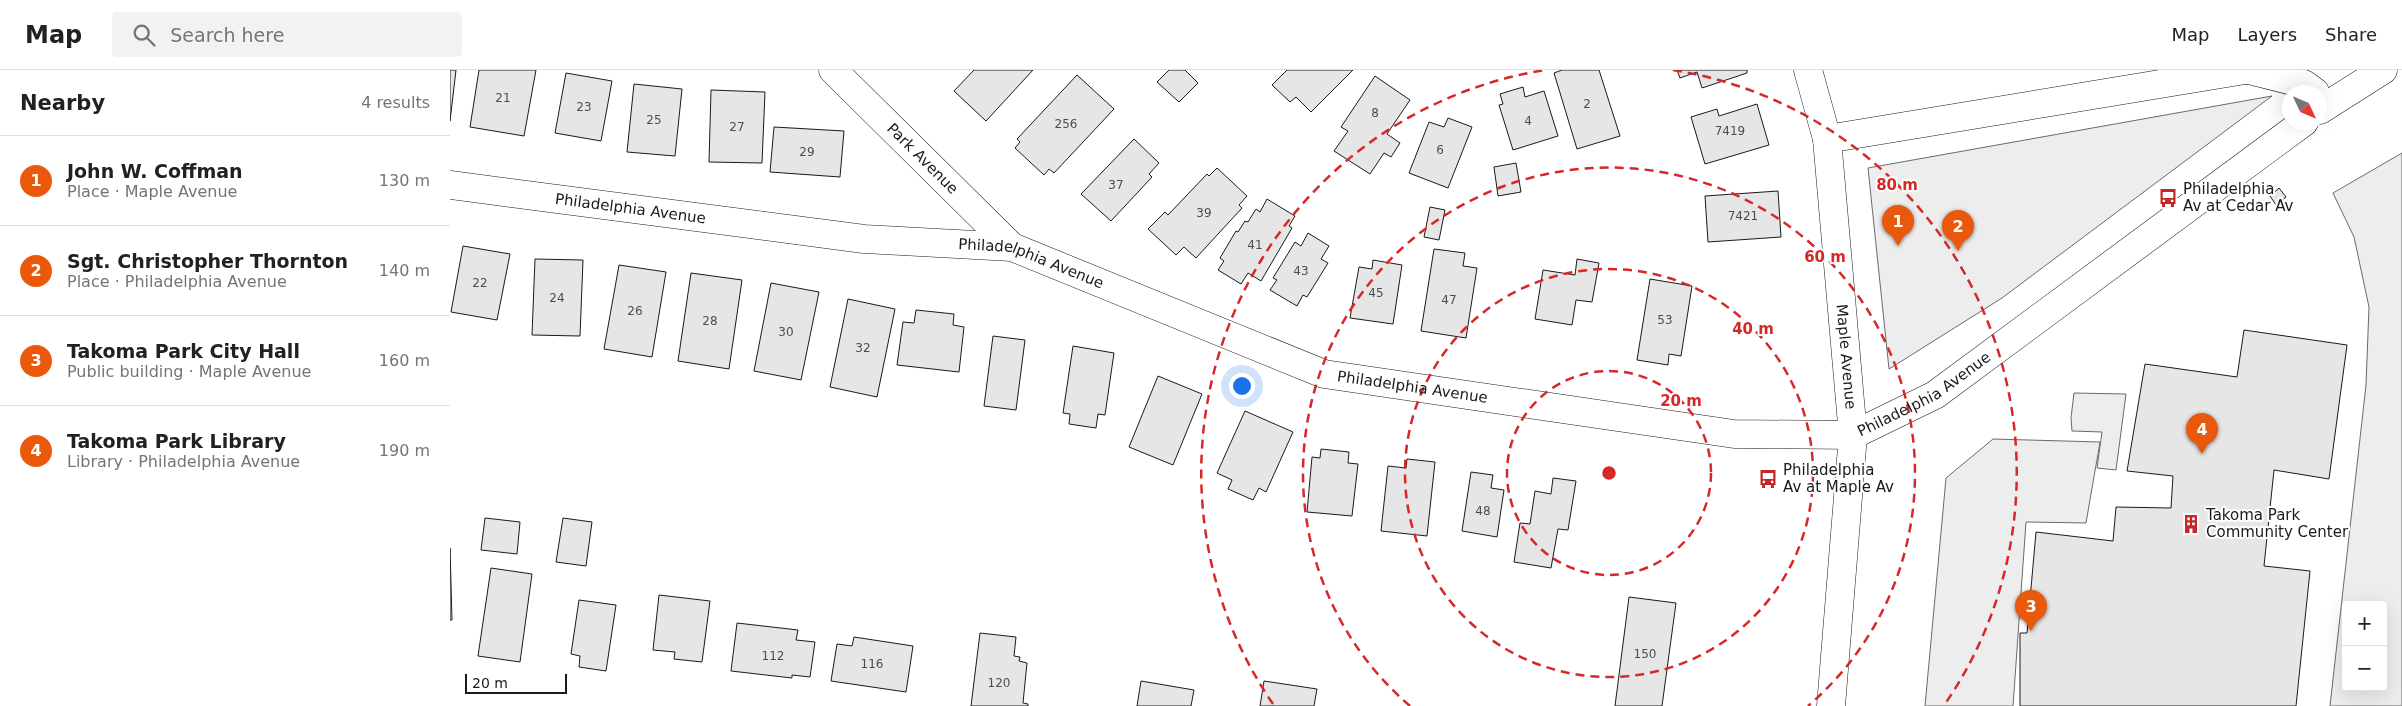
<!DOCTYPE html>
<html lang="en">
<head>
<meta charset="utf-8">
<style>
	:root { --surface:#fff; --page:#f2f2f2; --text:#202124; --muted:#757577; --line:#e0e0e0; --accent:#ea580c }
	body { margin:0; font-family:"DejaVu Sans",sans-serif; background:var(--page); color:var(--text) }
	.controls { position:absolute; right:15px; bottom:15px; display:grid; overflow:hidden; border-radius:5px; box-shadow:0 5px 20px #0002 }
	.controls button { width:45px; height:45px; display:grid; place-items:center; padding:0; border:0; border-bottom:1px solid var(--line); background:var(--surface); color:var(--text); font:25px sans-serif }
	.compass { position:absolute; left:1832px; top:15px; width:45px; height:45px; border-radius:50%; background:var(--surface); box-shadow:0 5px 20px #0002; rotate:134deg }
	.scale { position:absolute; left:15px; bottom:12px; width:102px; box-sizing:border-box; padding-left:5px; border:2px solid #1a1a1a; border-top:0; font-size:14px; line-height:18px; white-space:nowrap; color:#1a1a1a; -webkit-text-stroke:4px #fff; paint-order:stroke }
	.you { position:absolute; left:791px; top:315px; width:18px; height:18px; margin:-12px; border:4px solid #fff; border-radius:50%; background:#1a73e8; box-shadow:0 0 0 8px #1a73e833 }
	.badge { display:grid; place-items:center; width:32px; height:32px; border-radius:50%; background:var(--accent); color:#fff; font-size:16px; font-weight:700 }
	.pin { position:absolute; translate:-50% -41px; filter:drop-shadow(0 1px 2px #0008) }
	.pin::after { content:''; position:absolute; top:26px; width:18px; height:15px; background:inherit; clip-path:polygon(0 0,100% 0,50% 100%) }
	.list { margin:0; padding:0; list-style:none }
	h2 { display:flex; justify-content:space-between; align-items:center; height:65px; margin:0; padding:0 20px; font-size:21px }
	h2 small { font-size:16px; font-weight:400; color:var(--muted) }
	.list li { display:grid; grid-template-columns:32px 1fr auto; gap:15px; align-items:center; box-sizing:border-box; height:90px; padding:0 20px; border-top:1px solid var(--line) }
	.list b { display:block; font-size:19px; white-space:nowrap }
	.list p { margin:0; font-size:16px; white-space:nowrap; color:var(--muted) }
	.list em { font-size:16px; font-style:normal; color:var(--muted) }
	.icon { flex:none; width:28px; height:28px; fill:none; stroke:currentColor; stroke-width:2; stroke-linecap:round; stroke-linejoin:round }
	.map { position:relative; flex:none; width:1952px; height:636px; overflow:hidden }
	header { display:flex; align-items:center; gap:30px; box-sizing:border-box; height:70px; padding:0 25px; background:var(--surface); border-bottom:1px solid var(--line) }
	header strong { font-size:24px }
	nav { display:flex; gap:28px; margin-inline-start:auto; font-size:18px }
	.search { width:350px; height:45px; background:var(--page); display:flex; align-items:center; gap:12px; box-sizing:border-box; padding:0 18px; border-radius:5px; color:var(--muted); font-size:19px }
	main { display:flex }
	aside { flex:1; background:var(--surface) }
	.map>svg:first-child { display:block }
</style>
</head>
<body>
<header>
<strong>Map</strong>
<div class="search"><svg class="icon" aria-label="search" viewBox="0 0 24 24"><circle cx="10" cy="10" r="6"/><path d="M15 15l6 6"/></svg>Search here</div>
<nav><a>Map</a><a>Layers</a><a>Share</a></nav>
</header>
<main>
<aside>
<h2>Nearby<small>4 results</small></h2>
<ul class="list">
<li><span class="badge">1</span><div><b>John W. Coffman</b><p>Place · Maple Avenue</p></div><em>130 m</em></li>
<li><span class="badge">2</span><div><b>Sgt. Christopher Thornton</b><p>Place · Philadelphia Avenue</p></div><em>140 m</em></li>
<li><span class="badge">3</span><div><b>Takoma Park City Hall</b><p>Public building · Maple Avenue</p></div><em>160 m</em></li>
<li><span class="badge">4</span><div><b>Takoma Park Library</b><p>Library · Philadelphia Avenue</p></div><em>190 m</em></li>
</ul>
</aside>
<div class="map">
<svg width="1952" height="636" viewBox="0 0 1952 636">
	<rect width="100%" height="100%" fill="#fff"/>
	<!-- built -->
	<g fill="#ededed" stroke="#6a6a6a" fill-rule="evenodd">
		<path d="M 1822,26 L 1552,228 L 1439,299 L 1418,98 Z"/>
		<path d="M 1952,83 L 1952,636 L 1880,636 L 1916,315 L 1919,237 L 1904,167 L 1883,123 ZM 1896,535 L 1933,535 L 1933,617 L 1896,617 Z"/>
		<path d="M 1624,323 L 1676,324 L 1666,400 L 1647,398 L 1652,362 L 1622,361 L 1621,348 Z"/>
		<path d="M 1543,369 L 1650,372 L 1636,453 L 1576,452 L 1563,636 L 1475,636 L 1496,408 Z"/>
	</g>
	<!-- building -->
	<g fill="#e6e6e6" stroke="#1a1a1a">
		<path d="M 0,0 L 6,0 L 0,51 Z"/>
		<path d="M 29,0 L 86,0 L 74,66 L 20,57 Z"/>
		<path d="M 524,0 L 583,0 L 536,51 L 504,21 Z"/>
		<path d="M 719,0 L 735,0 L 748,13 L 729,32 L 707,12 Z"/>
		<path d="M 837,0 L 903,0 L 861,42 L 846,27 L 840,32 L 822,15 Z"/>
		<path d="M 1112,0 L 1149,0 L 1170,66 L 1127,79 L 1104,3 Z"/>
		<path d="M 1227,0 L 1297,0 L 1297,3 L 1252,18 L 1247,2 L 1230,8 Z"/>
		<path d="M 116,3 L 162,11 L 151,71 L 105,63 Z"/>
		<path d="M 627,5 L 664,39 L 604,103 L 599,99 L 594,105 L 565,78 L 570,72 L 567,69 Z"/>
		<path d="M 925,6 L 960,30 L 937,64 L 950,73 L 941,87 L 934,83 L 920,104 L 884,81 L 898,61 L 891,57 Z"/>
		<path d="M 184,14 L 232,19 L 225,86 L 177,82 Z"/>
		<path d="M 1073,17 L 1075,27 L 1094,21 L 1108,66 L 1063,80 L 1049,35 L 1053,34 L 1050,24 Z"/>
		<path d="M 261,20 L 315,22 L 312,93 L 259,92 Z"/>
		<path d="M 1307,34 L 1319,75 L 1255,94 L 1241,47 L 1267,39 L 1269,46 Z"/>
		<path d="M 998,48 L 1022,57 L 998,118 L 959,103 L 979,52 L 994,57 Z"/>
		<path d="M 324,57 L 394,61 L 390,107 L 320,102 Z"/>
		<path d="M 684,69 L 709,93 L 699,104 L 702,107 L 661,151 L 631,124 Z"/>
		<path d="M 1066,93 L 1071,122 L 1048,126 L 1044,97 Z"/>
		<path d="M 767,98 L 797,126 L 789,135 L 792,138 L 746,188 L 734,177 L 726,185 L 698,159 L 715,142 L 718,145 L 757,104 L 759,106 Z"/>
		<path d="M 1829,118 L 1836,127 L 1826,135 L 1820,126 Z"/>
		<path d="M 1328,121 L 1331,167 L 1258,172 L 1255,126 Z"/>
		<path d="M 817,129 L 845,146 L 839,156 L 842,158 L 811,211 L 798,203 L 791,214 L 768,200 L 774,191 L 770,188 L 786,161 L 788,162 L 795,151 L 798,152 L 806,139 L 810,142 Z"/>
		<path d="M 980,137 L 995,140 L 989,170 L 974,167 Z"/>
		<path d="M 858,163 L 879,176 L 871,189 L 878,193 L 857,227 L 853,225 L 847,236 L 820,220 L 827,210 L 823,208 L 845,172 L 851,176 Z"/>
		<path d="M 13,176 L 60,184 L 47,250 L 1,242 Z"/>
		<path d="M 984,179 L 1015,183 L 1013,196 L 1027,198 L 1016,268 L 971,261 Z"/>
		<path d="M 85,189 L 133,190 L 130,266 L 82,265 Z"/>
		<path d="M 1127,189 L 1149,193 L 1142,232 L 1126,230 L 1122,255 L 1085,249 L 1093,200 L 1125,205 Z"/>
		<path d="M 923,190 L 952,195 L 943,254 L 900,248 L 909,197 L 922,199 Z"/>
		<path d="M 169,195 L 216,202 L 202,287 L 154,279 Z"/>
		<path d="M 241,203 L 292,210 L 279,299 L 228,291 Z"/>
		<path d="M 1200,209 L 1242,216 L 1231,286 L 1219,284 L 1218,295 L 1187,290 Z"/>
		<path d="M 321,213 L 369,222 L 351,310 L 304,301 Z"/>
		<path d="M 398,229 L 445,239 L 427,327 L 380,317 Z"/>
		<path d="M 466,240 L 504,244 L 503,255 L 514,257 L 509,302 L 447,295 L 453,252 L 464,253 Z"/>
		<path d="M 1794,260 L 1897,275 L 1879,409 L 1824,400 L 1814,496 L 1860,501 L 1846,636 L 1570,636 L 1570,563 L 1577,563 L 1586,462 L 1663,471 L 1666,437 L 1721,438 L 1723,406 L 1677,401 L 1695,294 L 1787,307 Z"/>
		<path d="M 543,266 L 575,270 L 566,340 L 534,336 Z"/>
		<path d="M 623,276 L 664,283 L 655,345 L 648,344 L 646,358 L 619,354 L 620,344 L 613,343 Z"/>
		<path d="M 708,306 L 752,324 L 723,395 L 679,377 Z"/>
		<path d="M 795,341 L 843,362 L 816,422 L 809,418 L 803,430 L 778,419 L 782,410 L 767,403 Z"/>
		<path d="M 871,379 L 899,382 L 898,393 L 908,394 L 902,446 L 857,442 L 862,387 L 870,388 Z"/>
		<path d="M 957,389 L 985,392 L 977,466 L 931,461 L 938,396 L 956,398 Z"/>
		<path d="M 1021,402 L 1043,405 L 1041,418 L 1054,420 L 1047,467 L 1012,461 Z"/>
		<path d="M 1103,408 L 1126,411 L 1118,460 L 1108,459 L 1101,498 L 1064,492 L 1070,453 L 1080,454 L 1085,421 L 1101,424 Z"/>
		<path d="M 35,448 L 70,452 L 67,484 L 31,480 Z"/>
		<path d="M 113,448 L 142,452 L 136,496 L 106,492 Z"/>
		<path d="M 0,478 L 2,550 L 0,550 Z"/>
		<path d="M 41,498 L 82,504 L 70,592 L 28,586 Z"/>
		<path d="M 209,525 L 260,531 L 252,592 L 224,589 L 225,582 L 203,580 Z"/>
		<path d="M 1179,527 L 1226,533 L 1212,636 L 1165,636 Z"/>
		<path d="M 129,530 L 166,535 L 156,601 L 129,597 L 130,586 L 121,584 Z"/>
		<path d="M 287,553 L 348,560 L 346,570 L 365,572 L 360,607 L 342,605 L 342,608 L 281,601 Z"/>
		<path d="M 530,563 L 566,567 L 564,586 L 570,587 L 569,591 L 577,593 L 573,633 L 578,634 L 578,636 L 521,636 Z"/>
		<path d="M 404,567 L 463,576 L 456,622 L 381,611 L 387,574 L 402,576 Z"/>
		<path d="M 691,611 L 744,620 L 741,636 L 687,636 Z"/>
		<path d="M 814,611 L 867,619 L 864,636 L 810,636 Z"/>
	</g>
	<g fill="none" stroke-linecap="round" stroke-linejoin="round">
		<!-- minor casing -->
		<g stroke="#1a1a1a" stroke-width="29">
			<g id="minor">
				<path id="s1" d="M 383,0 L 562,177"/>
				<path id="s2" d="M 1358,0 L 1377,69 L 1403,365 L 1381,636"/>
				<path d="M 1799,0 L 1854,14 L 1865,22"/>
				<path d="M 1377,69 L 1795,0"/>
			</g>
		</g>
		<!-- major casing -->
		<g stroke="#1a1a1a" stroke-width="29">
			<g id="major">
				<path d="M 1870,40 L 1933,0"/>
				<path id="s3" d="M 0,115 L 414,169 L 562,177 L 874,304 L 1284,364 L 1403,365 L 1485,325 L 1854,52"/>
			</g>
		</g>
		<!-- minor -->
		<use href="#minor" stroke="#fff" stroke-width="28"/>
		<!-- major -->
		<use href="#major" stroke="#fff" stroke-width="28"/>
	</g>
	<!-- distance rings -->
	<g fill="none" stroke="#d62828" stroke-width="2.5" stroke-dasharray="9 6">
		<circle cx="1159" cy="403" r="102"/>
		<circle cx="1159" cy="403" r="204"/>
		<path d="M960 636A306 306 0 1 1 1358 636"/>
		<path d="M823 634A408 408 0 0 1 1095 0M1223 0A408 408 0 0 1 1495 634"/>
	</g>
	<!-- icons -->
	<defs>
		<g id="bus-bare" transform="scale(1.5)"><path d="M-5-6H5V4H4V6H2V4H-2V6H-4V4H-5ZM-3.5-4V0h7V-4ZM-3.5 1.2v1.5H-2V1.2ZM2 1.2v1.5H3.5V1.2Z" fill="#c62828" stroke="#fff" stroke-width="2.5" paint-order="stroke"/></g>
		<g id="building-bare" transform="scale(1.5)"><path d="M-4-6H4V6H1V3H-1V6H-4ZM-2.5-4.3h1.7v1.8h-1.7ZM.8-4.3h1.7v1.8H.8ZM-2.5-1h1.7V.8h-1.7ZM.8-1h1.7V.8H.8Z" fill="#c62828" stroke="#fff" stroke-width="2.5" paint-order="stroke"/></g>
	</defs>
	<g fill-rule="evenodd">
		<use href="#bus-bare" x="1718" y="128"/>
		<use href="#bus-bare" x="1318" y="409"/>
		<use href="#building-bare" x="1741" y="454"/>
	</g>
	<g text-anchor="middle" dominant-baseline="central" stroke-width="4" stroke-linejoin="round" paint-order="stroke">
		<!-- number labels -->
		<g font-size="12" fill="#4d4d4d">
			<text x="53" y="28">21</text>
			<text x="1137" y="34">2</text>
			<text x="134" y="37">23</text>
			<text x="925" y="43">8</text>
			<text x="204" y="50">25</text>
			<text x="1078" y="51">4</text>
			<text x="616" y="54">256</text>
			<text x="287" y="57">27</text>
			<text x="1280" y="61">7419</text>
			<text x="990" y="80">6</text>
			<text x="357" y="82">29</text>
			<text x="666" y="115">37</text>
			<text x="754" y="143">39</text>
			<text x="1293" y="146">7421</text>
			<text x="805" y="175">41</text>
			<text x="851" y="201">43</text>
			<text x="30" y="213">22</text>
			<text x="926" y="223">45</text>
			<text x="107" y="228">24</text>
			<text x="999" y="230">47</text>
			<text x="185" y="241">26</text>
			<text x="1215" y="250">53</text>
			<text x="260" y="251">28</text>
			<text x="336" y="262">30</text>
			<text x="413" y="278">32</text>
			<text x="1033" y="441">48</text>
			<text x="1195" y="584">150</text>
			<text x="323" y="586">112</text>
			<text x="422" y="594">116</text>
			<text x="549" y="613">120</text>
		</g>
		<!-- street labels -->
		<g font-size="15" fill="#1a1a1a" stroke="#fff">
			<text stroke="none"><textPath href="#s1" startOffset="126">Park Avenue</textPath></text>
			<text stroke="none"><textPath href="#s3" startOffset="182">Philadelphia Avenue</textPath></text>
			<text stroke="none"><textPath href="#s3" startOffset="588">Philadelphia Avenue</textPath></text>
			<text stroke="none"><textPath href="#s2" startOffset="290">Maple Avenue</textPath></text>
			<text stroke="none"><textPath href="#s3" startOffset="992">Philadelphia Avenue</textPath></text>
			<text stroke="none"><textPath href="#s3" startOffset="1518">Philadelphia Avenue</textPath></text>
		</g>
		<!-- poi labels -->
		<g font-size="15" fill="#1a1a1a" stroke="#fff" text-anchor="start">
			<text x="1733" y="119">Philadelphia<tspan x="1733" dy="17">Av at Cedar Av</tspan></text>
			<text x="1333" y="400">Philadelphia<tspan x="1333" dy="17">Av at Maple Av</tspan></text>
			<text x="1756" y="445">Takoma Park<tspan x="1756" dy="17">Community Center</tspan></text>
		</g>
	</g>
	<circle cx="1159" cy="403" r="8" fill="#d62828" stroke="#fff" stroke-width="2.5"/>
	<g font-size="15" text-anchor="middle" font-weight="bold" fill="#d62828" stroke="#fff" stroke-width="4" stroke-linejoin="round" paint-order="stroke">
		<text x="1447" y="120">80 m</text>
		<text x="1375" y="192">60 m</text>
		<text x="1303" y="264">40 m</text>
		<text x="1231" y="336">20 m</text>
	</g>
</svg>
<div class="controls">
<button>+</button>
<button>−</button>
</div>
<svg class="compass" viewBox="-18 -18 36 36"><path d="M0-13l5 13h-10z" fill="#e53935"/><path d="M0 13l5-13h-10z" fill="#757577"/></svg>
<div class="scale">20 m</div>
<div class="you"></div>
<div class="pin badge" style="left:1448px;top:176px">1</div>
<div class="pin badge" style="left:1508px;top:181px">2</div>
<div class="pin badge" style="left:1581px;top:561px">3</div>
<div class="pin badge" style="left:1752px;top:384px">4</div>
</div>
</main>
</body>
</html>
